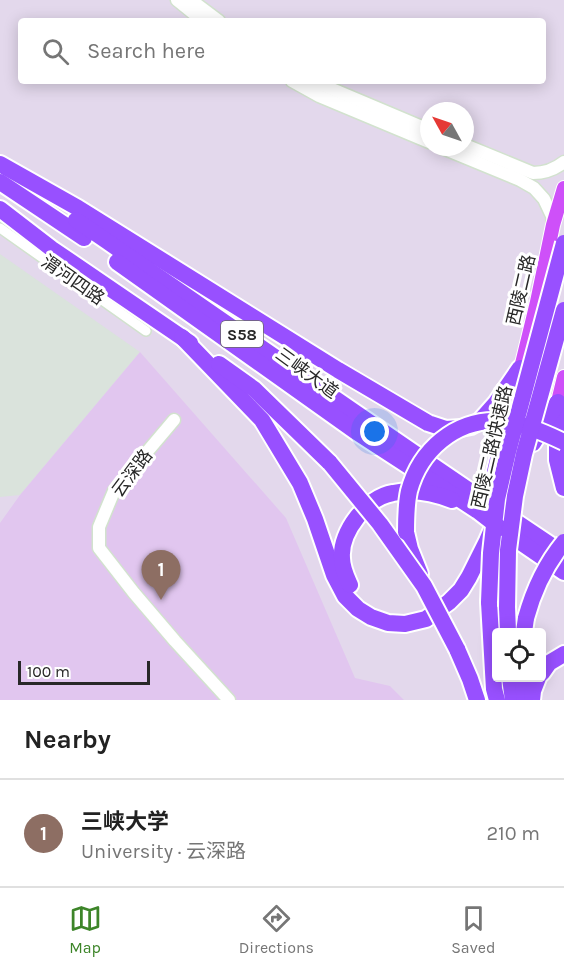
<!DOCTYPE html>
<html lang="en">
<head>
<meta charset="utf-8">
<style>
	:root { --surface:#fff; --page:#f6f6f6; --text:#222; --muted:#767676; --line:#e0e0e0; --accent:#3d8529 }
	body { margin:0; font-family:Karla,"Noto Sans SC",sans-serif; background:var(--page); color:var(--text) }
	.controls { position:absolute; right:18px; bottom:18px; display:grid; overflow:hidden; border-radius:6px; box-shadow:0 3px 15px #0003 }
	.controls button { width:54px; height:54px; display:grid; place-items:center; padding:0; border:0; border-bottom:2px solid var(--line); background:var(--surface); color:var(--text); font:30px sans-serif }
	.compass { position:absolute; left:420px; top:102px; width:54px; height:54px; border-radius:50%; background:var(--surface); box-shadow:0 3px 15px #0003; rotate:310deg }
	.scale { position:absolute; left:18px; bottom:15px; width:132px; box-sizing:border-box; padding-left:6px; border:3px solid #282828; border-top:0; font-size:16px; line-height:21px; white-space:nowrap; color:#282828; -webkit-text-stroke:4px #fff; paint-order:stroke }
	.you { position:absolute; left:375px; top:432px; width:21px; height:21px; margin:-15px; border:4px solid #fff; border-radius:50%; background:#1a73e8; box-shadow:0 0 0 9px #1a73e833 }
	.badge { display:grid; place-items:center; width:39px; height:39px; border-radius:50%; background:var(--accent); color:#fff; font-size:20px; font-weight:700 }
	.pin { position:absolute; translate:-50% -50px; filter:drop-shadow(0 2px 3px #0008) }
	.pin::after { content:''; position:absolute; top:32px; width:21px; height:18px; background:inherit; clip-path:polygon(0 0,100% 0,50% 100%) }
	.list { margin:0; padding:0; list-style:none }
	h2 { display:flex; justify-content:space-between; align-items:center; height:78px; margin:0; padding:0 24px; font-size:26px }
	h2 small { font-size:20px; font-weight:400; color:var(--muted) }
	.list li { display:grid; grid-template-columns:39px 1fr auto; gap:18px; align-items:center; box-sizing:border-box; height:108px; padding:0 24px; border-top:2px solid var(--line) }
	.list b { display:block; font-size:22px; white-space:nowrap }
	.list p { margin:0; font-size:20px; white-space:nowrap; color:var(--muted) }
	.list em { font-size:20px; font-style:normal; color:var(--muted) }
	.icon { flex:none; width:33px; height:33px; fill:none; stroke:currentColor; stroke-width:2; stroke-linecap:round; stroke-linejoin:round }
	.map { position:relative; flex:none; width:564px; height:700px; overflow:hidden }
	.search { position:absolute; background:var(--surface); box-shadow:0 3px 15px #0003; left:18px; right:18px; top:18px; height:66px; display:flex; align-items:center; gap:15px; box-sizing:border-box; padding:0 21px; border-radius:6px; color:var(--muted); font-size:22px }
	.sheet { height:186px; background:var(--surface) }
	nav { display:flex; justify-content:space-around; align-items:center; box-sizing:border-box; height:84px; border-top:2px solid var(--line); background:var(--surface); font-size:16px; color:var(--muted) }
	nav a { display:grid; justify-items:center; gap:3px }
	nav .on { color:var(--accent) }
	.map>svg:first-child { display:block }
</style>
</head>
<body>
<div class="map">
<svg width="564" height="700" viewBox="0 0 564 700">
	<rect width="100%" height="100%" fill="#e3d8ec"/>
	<!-- industrial -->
	<path fill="#dae3dc" d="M 0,254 L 140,352 L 20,495 L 0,497 Z"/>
	<!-- education -->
	<path fill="#e1c6ef" d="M 140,352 L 286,518 L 355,678 L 390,686 L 404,700 L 0,700 L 0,523 L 20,495 Z"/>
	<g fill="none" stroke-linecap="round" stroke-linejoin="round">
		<!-- street casing -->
		<g stroke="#d2e2ce" stroke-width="12">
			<path id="street" d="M 0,228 L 146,331"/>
		</g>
		<!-- secondary casing -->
		<g stroke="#d2e2ce" stroke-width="15">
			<g id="secondary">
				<path d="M 177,0 L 203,21"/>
				<path d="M 191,0 L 219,21"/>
				<path d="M 292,81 L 319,96 L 429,142"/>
				<path d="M 313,81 L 429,130"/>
				<path d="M 465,145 L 533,173 C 545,173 554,170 564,162"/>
				<path d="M 440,147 L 520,180 L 534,188 L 544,199 L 552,216 L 553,225"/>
				<path d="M 174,420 L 114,491 L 99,527 L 99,548 L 134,593 L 175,641 L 229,700"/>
			</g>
		</g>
		<!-- primary casing -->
		<g stroke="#fff" stroke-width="16">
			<g id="primary">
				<path d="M 513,401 L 537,302 L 553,225 L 564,188"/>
				<path d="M 558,402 L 564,377"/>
			</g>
		</g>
		<!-- highway casing -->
		<g stroke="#fff" stroke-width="20">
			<g id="highway">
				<path d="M 0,164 L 78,208 L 338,370 L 428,423 L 446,429 L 461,428 L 471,426 L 480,421 L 496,403 L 520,368"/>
				<path d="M 0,182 L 84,238"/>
				<path d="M 0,209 L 52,249 L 190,343"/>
				<path d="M 76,220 C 212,313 347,408 483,500"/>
				<path d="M 117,262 L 355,431 L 478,511"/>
				<path d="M 182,337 L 262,420 L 300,483 L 315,519 L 334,575 L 345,596 L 358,609 L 371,617 L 388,623 L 405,624 L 426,619 L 449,602 L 461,590 L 469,577 L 487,541 L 516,474"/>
				<path d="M 219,364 L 254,389 L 330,463"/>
				<path d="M 557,403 L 557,460 L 564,488"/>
				<path d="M 533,443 L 558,402"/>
				<path d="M 485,513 L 498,459"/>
				<path d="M 507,516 L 564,554"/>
				<path d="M 500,528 L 564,572"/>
				<path d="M 406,532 L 410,549 L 420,574"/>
				<path d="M 350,585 C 346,576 342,568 342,558 C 340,532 367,497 393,493 C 412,489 434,493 452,500"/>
				<path d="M 489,602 L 494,689 L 497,700"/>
				<path d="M 507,607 L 508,632"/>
				<path d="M 524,632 L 526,618"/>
				<path d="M 457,649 L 470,679 L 477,700"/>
				<path d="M 542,673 L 549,663 L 564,654"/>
				<path d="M 510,678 L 513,700"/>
				<path d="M 522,678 L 525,700"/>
				<path d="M 532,700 L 533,691 L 538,678"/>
			</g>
		</g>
		<!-- street -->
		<use href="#street" stroke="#fff" stroke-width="9"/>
		<!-- secondary -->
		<use href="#secondary" stroke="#fff" stroke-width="12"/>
		<!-- primary -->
		<use href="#primary" stroke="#ce50f9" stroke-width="14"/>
		<!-- highway -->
		<use href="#highway" stroke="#9850ff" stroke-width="16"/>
		<!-- highway-bridge casing -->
		<g stroke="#fff" stroke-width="20" stroke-linecap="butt">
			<g id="highway-bridge">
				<path d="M 330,463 L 380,524 L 424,586 L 457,649"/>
				<path d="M 478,511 L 500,528"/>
				<path d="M 406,532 C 406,518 406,505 409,491 C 420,450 455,420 497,421 C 520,422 543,432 564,442"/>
				<path d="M 489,602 L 491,553 L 497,499 L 508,452 L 564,243"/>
				<path d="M 507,607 L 508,550 L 515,496 L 524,454 L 564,310"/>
				<path d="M 526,618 C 534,589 545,565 564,542"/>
			</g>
		</g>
		<!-- highway-bridge -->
		<use href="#highway-bridge" stroke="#9850ff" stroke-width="16"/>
	</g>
	<g text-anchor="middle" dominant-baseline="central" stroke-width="6" stroke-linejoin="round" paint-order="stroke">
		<!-- shield labels -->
		<rect fill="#fff" stroke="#686868" stroke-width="1.5" x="221" y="321" width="42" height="26" rx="4.5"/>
		<g font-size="16" font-weight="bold" fill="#282828">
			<text x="242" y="334">S58</text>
		</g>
		<!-- street labels -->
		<g font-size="18" fill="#282828" stroke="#fff">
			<text transform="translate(73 280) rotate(35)">渭河四路</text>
			<text transform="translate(521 290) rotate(-77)">西陵二路</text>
			<text transform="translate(307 373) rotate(36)">三峡大道</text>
			<text transform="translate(492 447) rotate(-77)">西陵二路快速路</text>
			<text transform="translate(132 473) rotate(-53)">云深路</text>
		</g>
	</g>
</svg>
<div class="controls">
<button><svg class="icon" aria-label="locate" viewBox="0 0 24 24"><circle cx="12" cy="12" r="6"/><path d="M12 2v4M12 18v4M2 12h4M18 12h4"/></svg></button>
</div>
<svg class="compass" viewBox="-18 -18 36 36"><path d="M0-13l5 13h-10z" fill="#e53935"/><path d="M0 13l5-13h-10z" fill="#767676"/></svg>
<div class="scale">100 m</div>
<div class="you"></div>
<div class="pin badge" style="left:161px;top:600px;background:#8d6e63">1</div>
<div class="search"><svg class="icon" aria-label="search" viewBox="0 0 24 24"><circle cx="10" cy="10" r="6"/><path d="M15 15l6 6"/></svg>Search here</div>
</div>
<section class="sheet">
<h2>Nearby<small></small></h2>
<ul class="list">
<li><span class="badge" style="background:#8d6e63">1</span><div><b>三峡大学</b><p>University · 云深路</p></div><em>210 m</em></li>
</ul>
</section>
<nav>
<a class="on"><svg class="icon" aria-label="map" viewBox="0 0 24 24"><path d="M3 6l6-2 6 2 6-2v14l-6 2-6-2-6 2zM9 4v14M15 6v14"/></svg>Map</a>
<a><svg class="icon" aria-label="directions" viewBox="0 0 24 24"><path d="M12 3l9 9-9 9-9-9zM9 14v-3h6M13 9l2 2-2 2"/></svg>Directions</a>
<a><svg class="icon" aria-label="saved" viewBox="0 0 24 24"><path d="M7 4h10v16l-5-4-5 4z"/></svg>Saved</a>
</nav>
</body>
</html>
